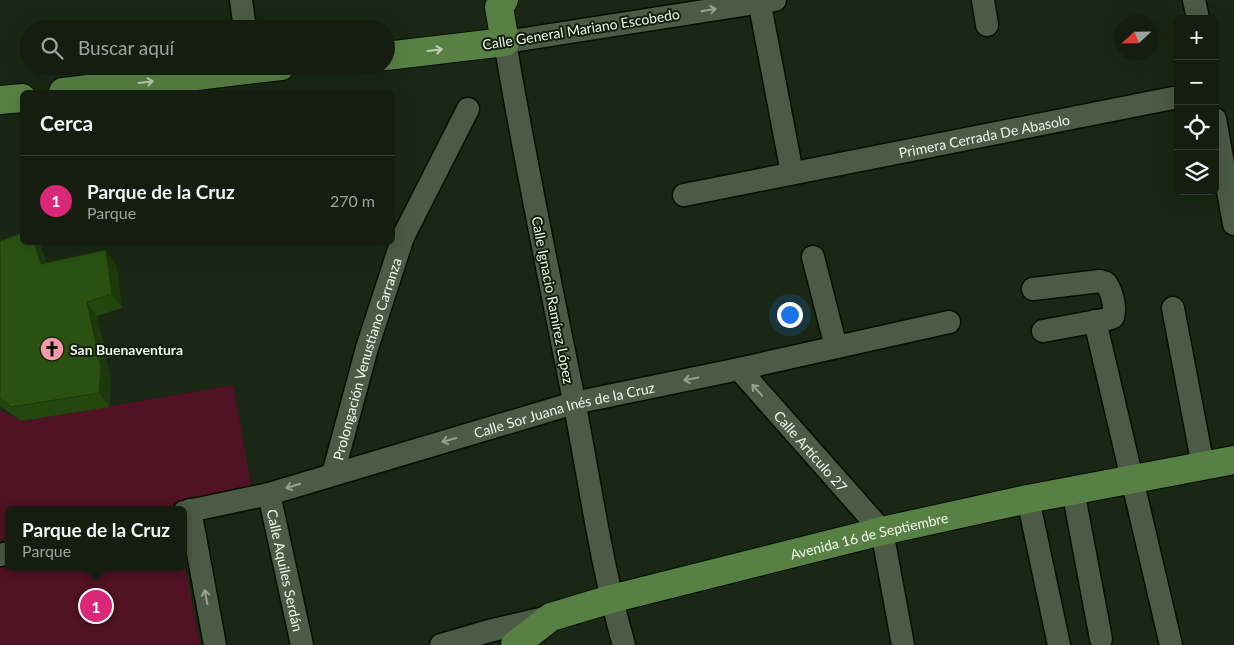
<!DOCTYPE html>
<html lang="es">
<head>
<meta charset="utf-8">
<style>
	:root { --surface:#141d0f; --page:#212a1d; --text:#f1f3f6; --muted:#9da29e; --line:#333b2f; --accent:#db2777 }
	body { margin:0; font-family:Lato,sans-serif; background:var(--page); color:var(--text) }
	.controls { position:absolute; right:15px; top:15px; display:grid; overflow:hidden; border-radius:8px; box-shadow:0 5px 20px #0002 }
	.controls button { width:45px; height:45px; display:grid; place-items:center; padding:0; border:0; border-bottom:1px solid var(--line); background:var(--surface); color:var(--text); font:25px sans-serif }
	.compass { position:absolute; left:1114px; top:15px; width:45px; height:45px; border-radius:50%; background:var(--surface); box-shadow:0 5px 20px #0002; rotate:248deg }
	.you { position:absolute; left:789px; top:314px; width:18px; height:18px; margin:-12px; border:4px solid #fff; border-radius:50%; background:#1a73e8; box-shadow:0 0 0 8px #1a73e833 }
	.badge { display:grid; place-items:center; width:32px; height:32px; border-radius:50%; background:var(--accent); color:#fff; font-size:16px; font-weight:700 }
	.pin { position:absolute; translate:-50% -50%; border:2px solid #fff; box-shadow:0 1px 5px #0006 }
	.popup { position:absolute; left:5px; top:506px; width:182px; height:65px; box-sizing:border-box; display:grid; place-content:center; border-radius:8px; background:var(--surface); filter:drop-shadow(0 1px 4px #0005); font-size:16px; white-space:nowrap; color:var(--muted) }
	.popup b { font-size:19px; color:var(--text) }
	.popup::after { content:''; position:absolute; left:50%; top:100%; margin-left:-10px; border:10px solid transparent; border-top-color:var(--surface) }
	.list { margin:0; padding:0; list-style:none }
	h2 { display:flex; justify-content:space-between; align-items:center; height:65px; margin:0; padding:0 20px; font-size:21px }
	h2 small { font-size:16px; font-weight:400; color:var(--muted) }
	.list li { display:grid; grid-template-columns:32px 1fr auto; gap:15px; align-items:center; box-sizing:border-box; height:90px; padding:0 20px; border-top:1px solid var(--line) }
	.list b { display:block; font-size:19px; white-space:nowrap }
	.list p { margin:0; font-size:16px; white-space:nowrap; color:var(--muted) }
	.list em { font-size:16px; font-style:normal; color:var(--muted) }
	.icon { flex:none; width:28px; height:28px; fill:none; stroke:currentColor; stroke-width:2; stroke-linecap:round; stroke-linejoin:round }
	.map { position:relative; flex:none; width:1234px; height:645px; overflow:hidden }
	.search { position:absolute; background:var(--surface); box-shadow:0 5px 20px #0002; left:20px; top:20px; width:375px; height:55px; display:flex; align-items:center; gap:12px; box-sizing:border-box; padding:0 18px; border-radius:28px; color:var(--muted); font-size:19px }
	.panel { position:absolute; background:var(--surface); box-shadow:0 5px 20px #0002; left:20px; top:90px; width:375px; height:155px; border-radius:8px }
	.map>svg:first-child { display:block }
</style>
</head>
<body>
<div class="map">
<svg width="1234" height="645" viewBox="0 0 1234 645">
	<rect width="100%" height="100%" fill="#1a2714"/>
	<!-- green -->
	<g fill="#501224">
		<path d="M 233,385 L 252,490 L 156,510 L 8,510 L 8,539 L 0,541 L 0,410 L 22,421 Z"/>
		<path d="M 184,559 L 200,645 L 0,645 L 0,568 L 8,566 L 8,567 L 184,567 Z"/>
	</g>
	<g fill="none" stroke-linecap="round" stroke-linejoin="round">
		<!-- minor casing -->
		<g stroke="#051001" stroke-width="25">
			<g id="minor">
				<path d="M 241,0 L 245,29"/>
				<path d="M 759,0 L 792,173"/>
				<path d="M 983,0 L 987,25"/>
				<path d="M 1194,0 L 1198,19"/>
				<path d="M 1215,119 L 1234,224"/>
				<path id="s1" d="M 684,195 L 1178,97"/>
				<path d="M 813,257 L 836,347"/>
				<path d="M 1033,289 L 1100,281 L 1106,283 C 1112,292 1116,306 1113,317 L 1108,319 L 1043,331"/>
				<path d="M 1173,308 L 1203,466"/>
				<path d="M 1095,321 L 1171,645"/>
				<path id="s2" d="M 739,369 L 882,531 L 903,645"/>
				<path id="s3" d="M 333,474 L 367,348 L 403,237 L 468,109"/>
				<path d="M 1073,490 L 1101,639"/>
				<path id="s4" d="M 269,494 L 302,645"/>
				<path d="M 1028,499 L 1059,645"/>
				<path d="M 190,510 L 215,645"/>
				<path id="s5" d="M 184,512 L 269,494 L 574,403 L 739,369 L 949,322"/>
				<path d="M 0,555 L 8,553"/>
				<path d="M 441,645 L 489,631 L 549,617"/>
				<path d="M 624,645 C 601,565 590,483 574,401 C 550,281 525,162 505,42 L 775,0"/>
			</g>
		</g>
		<!-- major casing -->
		<g stroke="#051001" stroke-width="30">
			<g id="major">
				<path d="M 386,56 L 505,42 L 499,7 L 504,0"/>
				<path d="M 63,92 L 281,66"/>
				<path d="M 0,100 L 22,98"/>
				<path id="s6" d="M 515,645 L 551,617 L 611,599 L 882,531 L 1028,499 L 1234,460"/>
			</g>
		</g>
		<!-- minor -->
		<use href="#minor" stroke="#4c5b45" stroke-width="22"/>
		<!-- major -->
		<use href="#major" stroke="#598044" stroke-width="28"/>
	</g>
	<!-- wall -->
	<path fill="#24460f" d="M 0,241 L 22,242 L 38,242 L 40,245 L 46,262 L 116,264 L 122,308 L 97,316 L 111,382 L 109,407 L 21,421 L 0,406 Z"/>
	<!-- shaded-wall -->
	<g fill="#1d390c">
		<path d="M 34,242 L 38,242 L 40,245 L 50,278 L 41,264 Z"/>
		<path d="M 106,250 L 116,264 L 122,308 L 112,294 Z"/>
		<path d="M 87,302 L 97,316 L 111,382 L 109,407 L 99,393 Z"/>
	</g>
	<!-- building -->
	<path fill="#2a5111" stroke="#1d390c" d="M 22,233 L 22,242 L 34,242 L 41,264 L 106,250 L 112,294 L 87,302 L 101,368 L 99,393 L 11,407 L 0,398 L 0,241 Z"/>
	<!-- one-way arrows -->
	<defs><path id="oneway-shaft" d="M-6 0H5M1.5-3L5.5 0L1.5 3" fill="none" stroke-width="1.6" stroke-linecap="round" stroke-linejoin="round" transform="scale(1.25)"/></defs>
	<g stroke="#95a290">
		<use href="#oneway-shaft" transform="translate(709 10) rotate(-9)"/>
		<use href="#oneway-shaft" transform="translate(691 379) rotate(168)"/>
		<use href="#oneway-shaft" transform="translate(757 390) rotate(-132)"/>
		<use href="#oneway-shaft" transform="translate(449 440) rotate(164)"/>
		<use href="#oneway-shaft" transform="translate(293 486) rotate(163)"/>
		<use href="#oneway-shaft" transform="translate(206 597) rotate(-101)"/>
	</g>
	<g stroke="#baceb1">
		<use href="#oneway-shaft" transform="translate(435 50) rotate(-7)"/>
		<use href="#oneway-shaft" transform="translate(146 82) rotate(-7)"/>
	</g>
	<!-- icons -->
	<defs>
		<g id="church-disc" transform="scale(1.25)"><circle r="9.5" fill="#f39aaa" stroke="#111e0a"/><path d="M-1.2-6h2.4v3.5h3.3v2.4h-3.3V6h-2.4V-.1h-3.3v-2.4h3.3Z" fill="#111"/></g>
	</defs>
	<g fill-rule="evenodd">
		<use href="#church-disc" x="52" y="349"/>
	</g>
	<g text-anchor="middle" dominant-baseline="central" stroke-width="4" stroke-linejoin="round" paint-order="stroke">
		<!-- street labels -->
		<g font-size="14" fill="#eff8eb" stroke="#111e0a">
			<text transform="translate(581 29) rotate(-9)">Calle General Mariano Escobedo</text>
			<text stroke="none"><textPath href="#s1" startOffset="306">Primera Cerrada De Abasolo</textPath></text>
			<text transform="translate(553 300) rotate(79)">Calle Ignacio Ramírez López</text>
			<text stroke="none"><textPath href="#s3" startOffset="120">Prolongación Venustiano Carranza</textPath></text>
			<text stroke="none"><textPath href="#s5" startOffset="394">Calle Sor Juana Inés de la Cruz</textPath></text>
			<text stroke="none"><textPath href="#s2" startOffset="109">Calle Artículo 27</textPath></text>
			<text stroke="none"><textPath href="#s6" startOffset="374">Avenida 16 de Septiembre</textPath></text>
			<text stroke="none"><textPath href="#s4" startOffset="78">Calle Aquiles Serdán</textPath></text>
		</g>
		<!-- poi labels -->
		<g font-size="14" font-weight="bold" fill="#eff8eb" stroke="#111e0a" text-anchor="start">
			<text x="70" y="349">San Buenaventura</text>
		</g>
	</g>
</svg>
<div class="controls">
<button>+</button>
<button>−</button>
<button><svg class="icon" aria-label="locate" viewBox="0 0 24 24"><circle cx="12" cy="12" r="6"/><path d="M12 2v4M12 18v4M2 12h4M18 12h4"/></svg></button>
<button><svg class="icon" aria-label="layers" viewBox="0 0 24 24"><path d="M12 4l9 5-9 5-9-5zM3 14l9 5 9-5"/></svg></button>
</div>
<svg class="compass" viewBox="-18 -18 36 36"><path d="M0-13l5 13h-10z" fill="#e53935"/><path d="M0 13l5-13h-10z" fill="#9da29e"/></svg>
<div class="you"></div>
<div class="pin badge" style="left:96px;top:606px">1</div>
<div class="popup"><b>Parque de la Cruz</b>Parque</div>
<div class="search"><svg class="icon" aria-label="search" viewBox="0 0 24 24"><circle cx="10" cy="10" r="6"/><path d="M15 15l6 6"/></svg>Buscar aquí</div>
<section class="panel">
<h2>Cerca<small></small></h2>
<ul class="list">
<li><span class="badge">1</span><div><b>Parque de la Cruz</b><p>Parque</p></div><em>270 m</em></li>
</ul>
</section>
</div>
</body>
</html>
